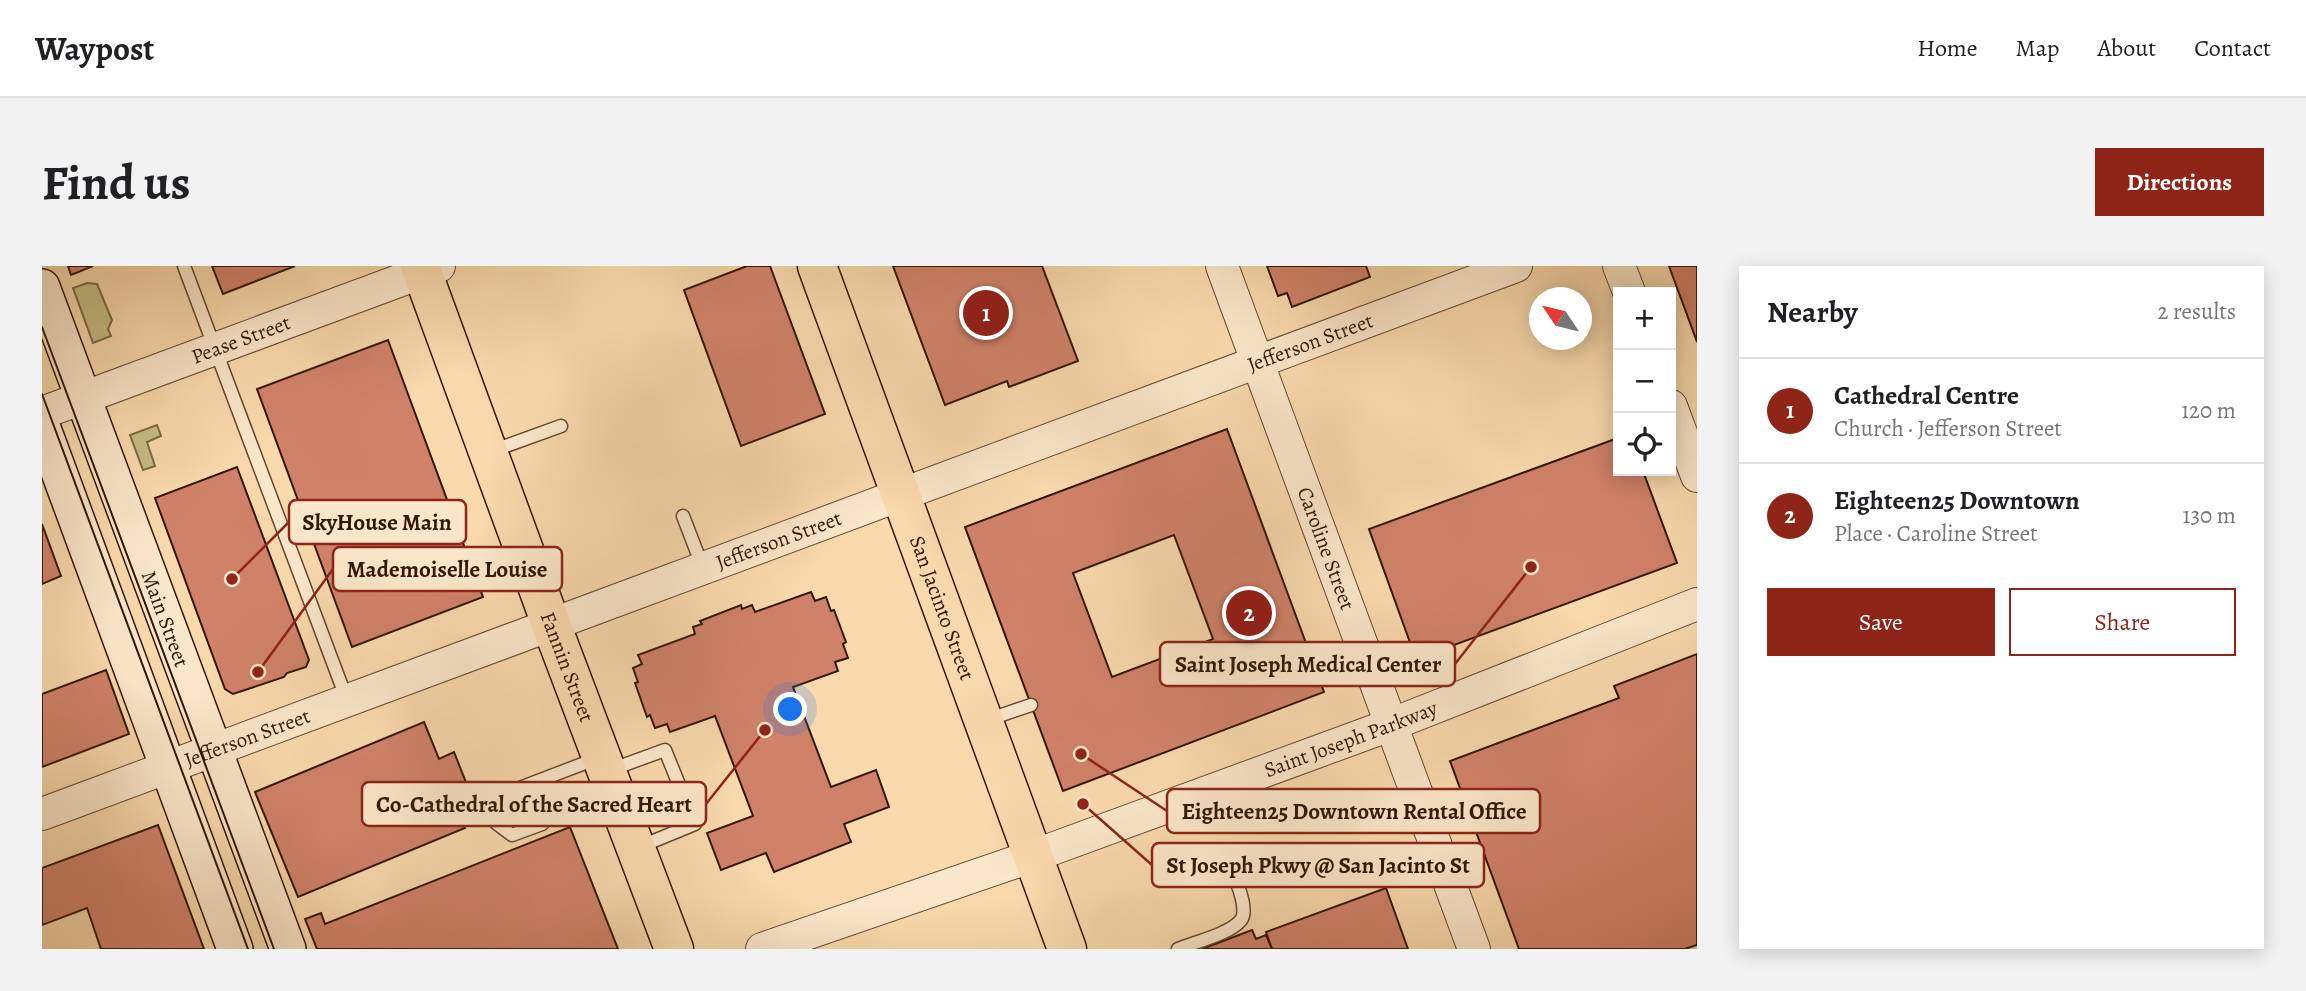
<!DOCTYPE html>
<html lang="en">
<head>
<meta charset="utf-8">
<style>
	:root { --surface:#fff; --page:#f2f2f2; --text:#202124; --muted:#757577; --line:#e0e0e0; --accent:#8f2418 }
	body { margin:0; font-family:Alegreya,serif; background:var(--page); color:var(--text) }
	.controls { position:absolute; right:21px; top:21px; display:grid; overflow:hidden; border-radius:0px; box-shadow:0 4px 18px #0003 }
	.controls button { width:63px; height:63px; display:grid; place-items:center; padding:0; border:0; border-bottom:2px solid var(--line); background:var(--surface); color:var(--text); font:35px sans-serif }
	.compass { position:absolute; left:1487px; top:21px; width:63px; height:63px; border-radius:50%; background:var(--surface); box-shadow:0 4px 18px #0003; rotate:305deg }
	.you { position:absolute; left:749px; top:444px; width:24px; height:24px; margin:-18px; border:5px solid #fff; border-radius:50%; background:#1a73e8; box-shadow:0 0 0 10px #1a73e833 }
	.badge { display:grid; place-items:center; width:46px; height:46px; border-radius:50%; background:var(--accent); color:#fff; font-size:23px; font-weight:700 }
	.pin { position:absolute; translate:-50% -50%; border:4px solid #fff; box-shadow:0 2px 7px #0006 }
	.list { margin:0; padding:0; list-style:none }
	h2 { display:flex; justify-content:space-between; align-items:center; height:91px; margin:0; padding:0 28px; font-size:30px }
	h2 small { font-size:23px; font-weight:400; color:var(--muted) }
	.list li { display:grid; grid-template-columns:46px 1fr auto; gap:21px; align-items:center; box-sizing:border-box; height:105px; padding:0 28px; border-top:2px solid var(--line) }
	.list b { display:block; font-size:26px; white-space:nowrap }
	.list p { margin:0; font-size:23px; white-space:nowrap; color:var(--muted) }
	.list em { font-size:23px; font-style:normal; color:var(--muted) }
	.actions { display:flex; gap:14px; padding:21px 28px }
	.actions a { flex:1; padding:16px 0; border:2px solid var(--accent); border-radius:0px; text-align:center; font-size:24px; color:var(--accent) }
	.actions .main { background:var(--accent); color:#fff }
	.icon { flex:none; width:38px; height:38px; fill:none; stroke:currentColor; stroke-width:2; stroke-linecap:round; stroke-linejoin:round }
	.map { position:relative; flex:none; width:1655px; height:683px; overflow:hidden; border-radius:0px }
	header { display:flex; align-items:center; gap:42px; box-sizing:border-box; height:98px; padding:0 35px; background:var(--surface); border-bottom:2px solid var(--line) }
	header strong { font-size:33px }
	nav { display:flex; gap:38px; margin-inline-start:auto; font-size:24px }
	.intro { display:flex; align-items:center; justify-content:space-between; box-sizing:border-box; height:168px; padding:0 42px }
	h1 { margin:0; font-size:49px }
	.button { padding:18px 32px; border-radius:0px; background:var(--accent); color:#fff; font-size:24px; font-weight:700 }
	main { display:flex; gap:42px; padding:0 42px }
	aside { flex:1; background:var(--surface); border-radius:0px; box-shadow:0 4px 18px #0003 }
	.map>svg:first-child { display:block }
</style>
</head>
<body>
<header>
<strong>Waypost</strong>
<nav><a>Home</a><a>Map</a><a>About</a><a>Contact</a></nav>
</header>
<div class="intro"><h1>Find us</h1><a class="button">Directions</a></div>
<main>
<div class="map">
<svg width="1655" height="683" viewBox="0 0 1655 683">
	<rect width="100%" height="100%" fill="#f8d9ac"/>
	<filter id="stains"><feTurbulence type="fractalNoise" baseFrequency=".00286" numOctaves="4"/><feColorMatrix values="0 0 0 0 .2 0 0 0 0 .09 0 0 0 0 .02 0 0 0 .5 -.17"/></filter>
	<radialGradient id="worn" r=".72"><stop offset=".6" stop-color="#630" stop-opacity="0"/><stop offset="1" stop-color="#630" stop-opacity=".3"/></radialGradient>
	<!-- green -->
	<g fill="#c5bd84" stroke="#7c6a46" stroke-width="2">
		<path d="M 45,17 L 55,18 L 70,54 L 66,63 L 69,70 L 51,77 L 31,22 Z"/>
		<path d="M 115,159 L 119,170 L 105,176 L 113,200 L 101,204 L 88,169 Z"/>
	</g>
	<!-- building -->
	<g fill="#d08269" stroke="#331708" stroke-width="2" fill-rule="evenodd">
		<path d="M 26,0 L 51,0 L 29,9 Z"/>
		<path d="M 170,0 L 253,0 L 181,28 Z"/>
		<path d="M 705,0 L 728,0 L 783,148 L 699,180 L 642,24 Z"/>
		<path d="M 851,0 L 1000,0 L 1036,95 L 967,121 L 965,115 L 903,139 Z"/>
		<path d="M 1225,0 L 1324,0 L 1328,11 L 1250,41 L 1245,27 L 1236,30 Z"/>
		<path d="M 1627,0 L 1655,0 L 1655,76 Z"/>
		<path d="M 346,74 L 441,331 L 310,381 L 215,123 Z"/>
		<path d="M 1185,163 L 1282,426 L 1021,525 L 923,261 ZM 1132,269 L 1171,373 L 1070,411 L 1031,307 Z"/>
		<path d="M 1576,172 L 1576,205 L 1601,205 L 1635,297 L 1374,393 L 1327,263 Z"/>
		<path d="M 195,201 L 267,394 L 264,401 L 245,407 L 242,411 L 191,428 L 183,423 L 113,232 Z"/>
		<path d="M 0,258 L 19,310 L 0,318 Z"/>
		<path d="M 769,326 L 773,335 L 784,331 L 789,345 L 792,344 L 804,376 L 801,378 L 806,392 L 793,396 L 796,405 L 751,421 L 789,521 L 834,504 L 847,541 L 802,558 L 809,576 L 732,606 L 724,587 L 679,604 L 665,567 L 711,550 L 673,450 L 628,466 L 625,458 L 613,462 L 608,449 L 605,451 L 593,417 L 596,416 L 591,402 L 600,398 L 596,389 L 653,368 L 651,361 L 660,358 L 658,355 L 699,339 L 700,343 L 710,339 L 713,346 Z"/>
		<path d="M 1655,388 L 1655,679 L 1643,683 L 1477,683 L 1408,495 L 1577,432 L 1572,420 Z"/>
		<path d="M 64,404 L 87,468 L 0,501 L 0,428 Z"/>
		<path d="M 382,456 L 397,493 L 412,486 L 427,524 L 410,531 L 423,562 L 256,631 L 213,526 Z"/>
		<path d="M 116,559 L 162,683 L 59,683 L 45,642 L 0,659 L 0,602 Z"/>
		<path d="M 528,561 L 576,683 L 275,683 L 263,653 L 279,647 L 283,658 Z"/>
		<path d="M 1344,622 L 1366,683 L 1230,683 L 1224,666 Z"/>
		<path d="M 1210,664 L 1214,673 L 1224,669 L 1230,683 L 1160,683 Z"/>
	</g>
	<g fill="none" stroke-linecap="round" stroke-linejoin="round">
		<!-- service casing -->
		<g stroke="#644831" stroke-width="15">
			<g id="service">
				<path d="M 142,0 L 305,434"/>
				<path d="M 450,185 L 519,160"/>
				<path d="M 641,250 L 661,302"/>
				<path d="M 945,454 L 989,439"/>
				<path d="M 556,492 L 457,530 L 449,544 L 454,557 L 470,569 L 500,558 L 523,531 L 566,516"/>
				<path d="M 568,504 L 623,484 L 653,558 L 597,581"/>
				<path d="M 1136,683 C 1153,676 1188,668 1199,654 C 1208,643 1190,598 1178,591 C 1172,587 1164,589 1157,590"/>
			</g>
		</g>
		<!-- tertiary casing -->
		<g stroke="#644831" stroke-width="34">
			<g id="tertiary">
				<path id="s1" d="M 1180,0 L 1432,683"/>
				<path d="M 1577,0 L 1587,26"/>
				<path d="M 1629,140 L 1655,210"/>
				<path id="s2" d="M 0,147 L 397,0"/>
				<path id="s3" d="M 0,548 L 1474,0"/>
				<path id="s4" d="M 720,683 L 991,590 L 1348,459 L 1655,338"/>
			</g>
		</g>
		<!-- secondary casing -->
		<g stroke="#331708" stroke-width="38">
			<g id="secondary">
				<path id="s5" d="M 0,21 L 246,683"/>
				<path d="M 0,160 L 193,683"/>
			</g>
		</g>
		<!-- primary casing -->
		<g stroke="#331708" stroke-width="41">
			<g id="primary">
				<path id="s6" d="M 378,0 L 509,358 L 632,683"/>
				<path id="s7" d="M 775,0 L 1025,683"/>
			</g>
		</g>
		<!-- service -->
		<use href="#service" stroke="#fae6c9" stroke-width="12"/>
		<!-- tertiary -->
		<use href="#tertiary" stroke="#fae6c9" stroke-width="32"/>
		<!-- secondary -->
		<use href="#secondary" stroke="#fae6c9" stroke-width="35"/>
		<!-- primary -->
		<use href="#primary" stroke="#f8d9ac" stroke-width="38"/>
		<!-- tram -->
		<g stroke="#331708" stroke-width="2">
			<path d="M 0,61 L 232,683"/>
			<path d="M 0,128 L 206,683"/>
		</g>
	</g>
	<g text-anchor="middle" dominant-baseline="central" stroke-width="5" stroke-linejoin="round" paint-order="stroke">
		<!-- street labels -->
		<g font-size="21" fill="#331708" stroke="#fae6c9">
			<text stroke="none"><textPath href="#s2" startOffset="212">Pease Street</textPath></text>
			<text stroke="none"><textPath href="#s3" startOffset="1353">Jefferson Street</textPath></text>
			<text stroke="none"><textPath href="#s3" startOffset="786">Jefferson Street</textPath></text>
			<text stroke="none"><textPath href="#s1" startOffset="301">Caroline Street</textPath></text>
			<text stroke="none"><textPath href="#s7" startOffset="364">San Jacinto Street</textPath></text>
			<text stroke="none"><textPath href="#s5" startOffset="354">Main Street</textPath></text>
			<text stroke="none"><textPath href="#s6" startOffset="427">Fannin Street</textPath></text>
			<text stroke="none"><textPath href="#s3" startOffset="219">Jefferson Street</textPath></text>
			<text stroke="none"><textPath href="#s4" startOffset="625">Saint Joseph Parkway</textPath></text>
		</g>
	</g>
	<!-- callouts -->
	<path fill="none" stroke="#8f2418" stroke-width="2.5" d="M190 313L247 256M216 406L291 303M1489 301L1413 398M723 464L664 538M1039 488L1125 545M1041 538L1110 599"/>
	<g fill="#8f2418" stroke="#fae6c9" stroke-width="2.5">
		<circle cx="190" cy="313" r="7"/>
		<circle cx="216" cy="406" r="7"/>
		<circle cx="1489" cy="301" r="7"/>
		<circle cx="723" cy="464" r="7"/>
		<circle cx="1039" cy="488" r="7"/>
		<circle cx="1041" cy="538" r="7"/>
	</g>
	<g fill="#fae6c9" stroke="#8f2418" stroke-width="2.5">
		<rect x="247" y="234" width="177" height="44" rx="7"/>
		<rect x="291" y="281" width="229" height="44" rx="7"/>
		<rect x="1118" y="376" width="295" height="44" rx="7"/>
		<rect x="320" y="516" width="344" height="44" rx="7"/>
		<rect x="1125" y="523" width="373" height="44" rx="7"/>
		<rect x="1110" y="577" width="332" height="44" rx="7"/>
	</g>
	<g font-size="23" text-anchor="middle" font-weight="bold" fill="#331708">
		<text x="335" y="264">SkyHouse Main</text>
		<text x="405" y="311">Mademoiselle Louise</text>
		<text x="1266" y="406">Saint Joseph Medical Center</text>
		<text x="492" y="546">Co-Cathedral of the Sacred Heart</text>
		<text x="1312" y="553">Eighteen25 Downtown Rental Office</text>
		<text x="1276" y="607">St Joseph Pkwy @ San Jacinto St</text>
	</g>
	<rect width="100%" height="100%" filter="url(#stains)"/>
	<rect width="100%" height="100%" fill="url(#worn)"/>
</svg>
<div class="controls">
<button>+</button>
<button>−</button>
<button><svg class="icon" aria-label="locate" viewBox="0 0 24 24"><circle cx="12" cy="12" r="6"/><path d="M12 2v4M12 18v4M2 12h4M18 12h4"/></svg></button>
</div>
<svg class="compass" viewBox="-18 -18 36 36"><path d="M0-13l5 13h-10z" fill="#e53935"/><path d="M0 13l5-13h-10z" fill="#757577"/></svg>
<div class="you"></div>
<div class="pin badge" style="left:944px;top:47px">1</div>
<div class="pin badge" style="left:1207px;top:347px">2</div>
</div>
<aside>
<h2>Nearby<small>2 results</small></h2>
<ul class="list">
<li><span class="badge">1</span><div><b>Cathedral Centre</b><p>Church · Jefferson Street</p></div><em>120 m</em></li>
<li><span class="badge">2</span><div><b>Eighteen25 Downtown</b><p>Place · Caroline Street</p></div><em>130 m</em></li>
</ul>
<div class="actions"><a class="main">Save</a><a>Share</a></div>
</aside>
</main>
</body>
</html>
